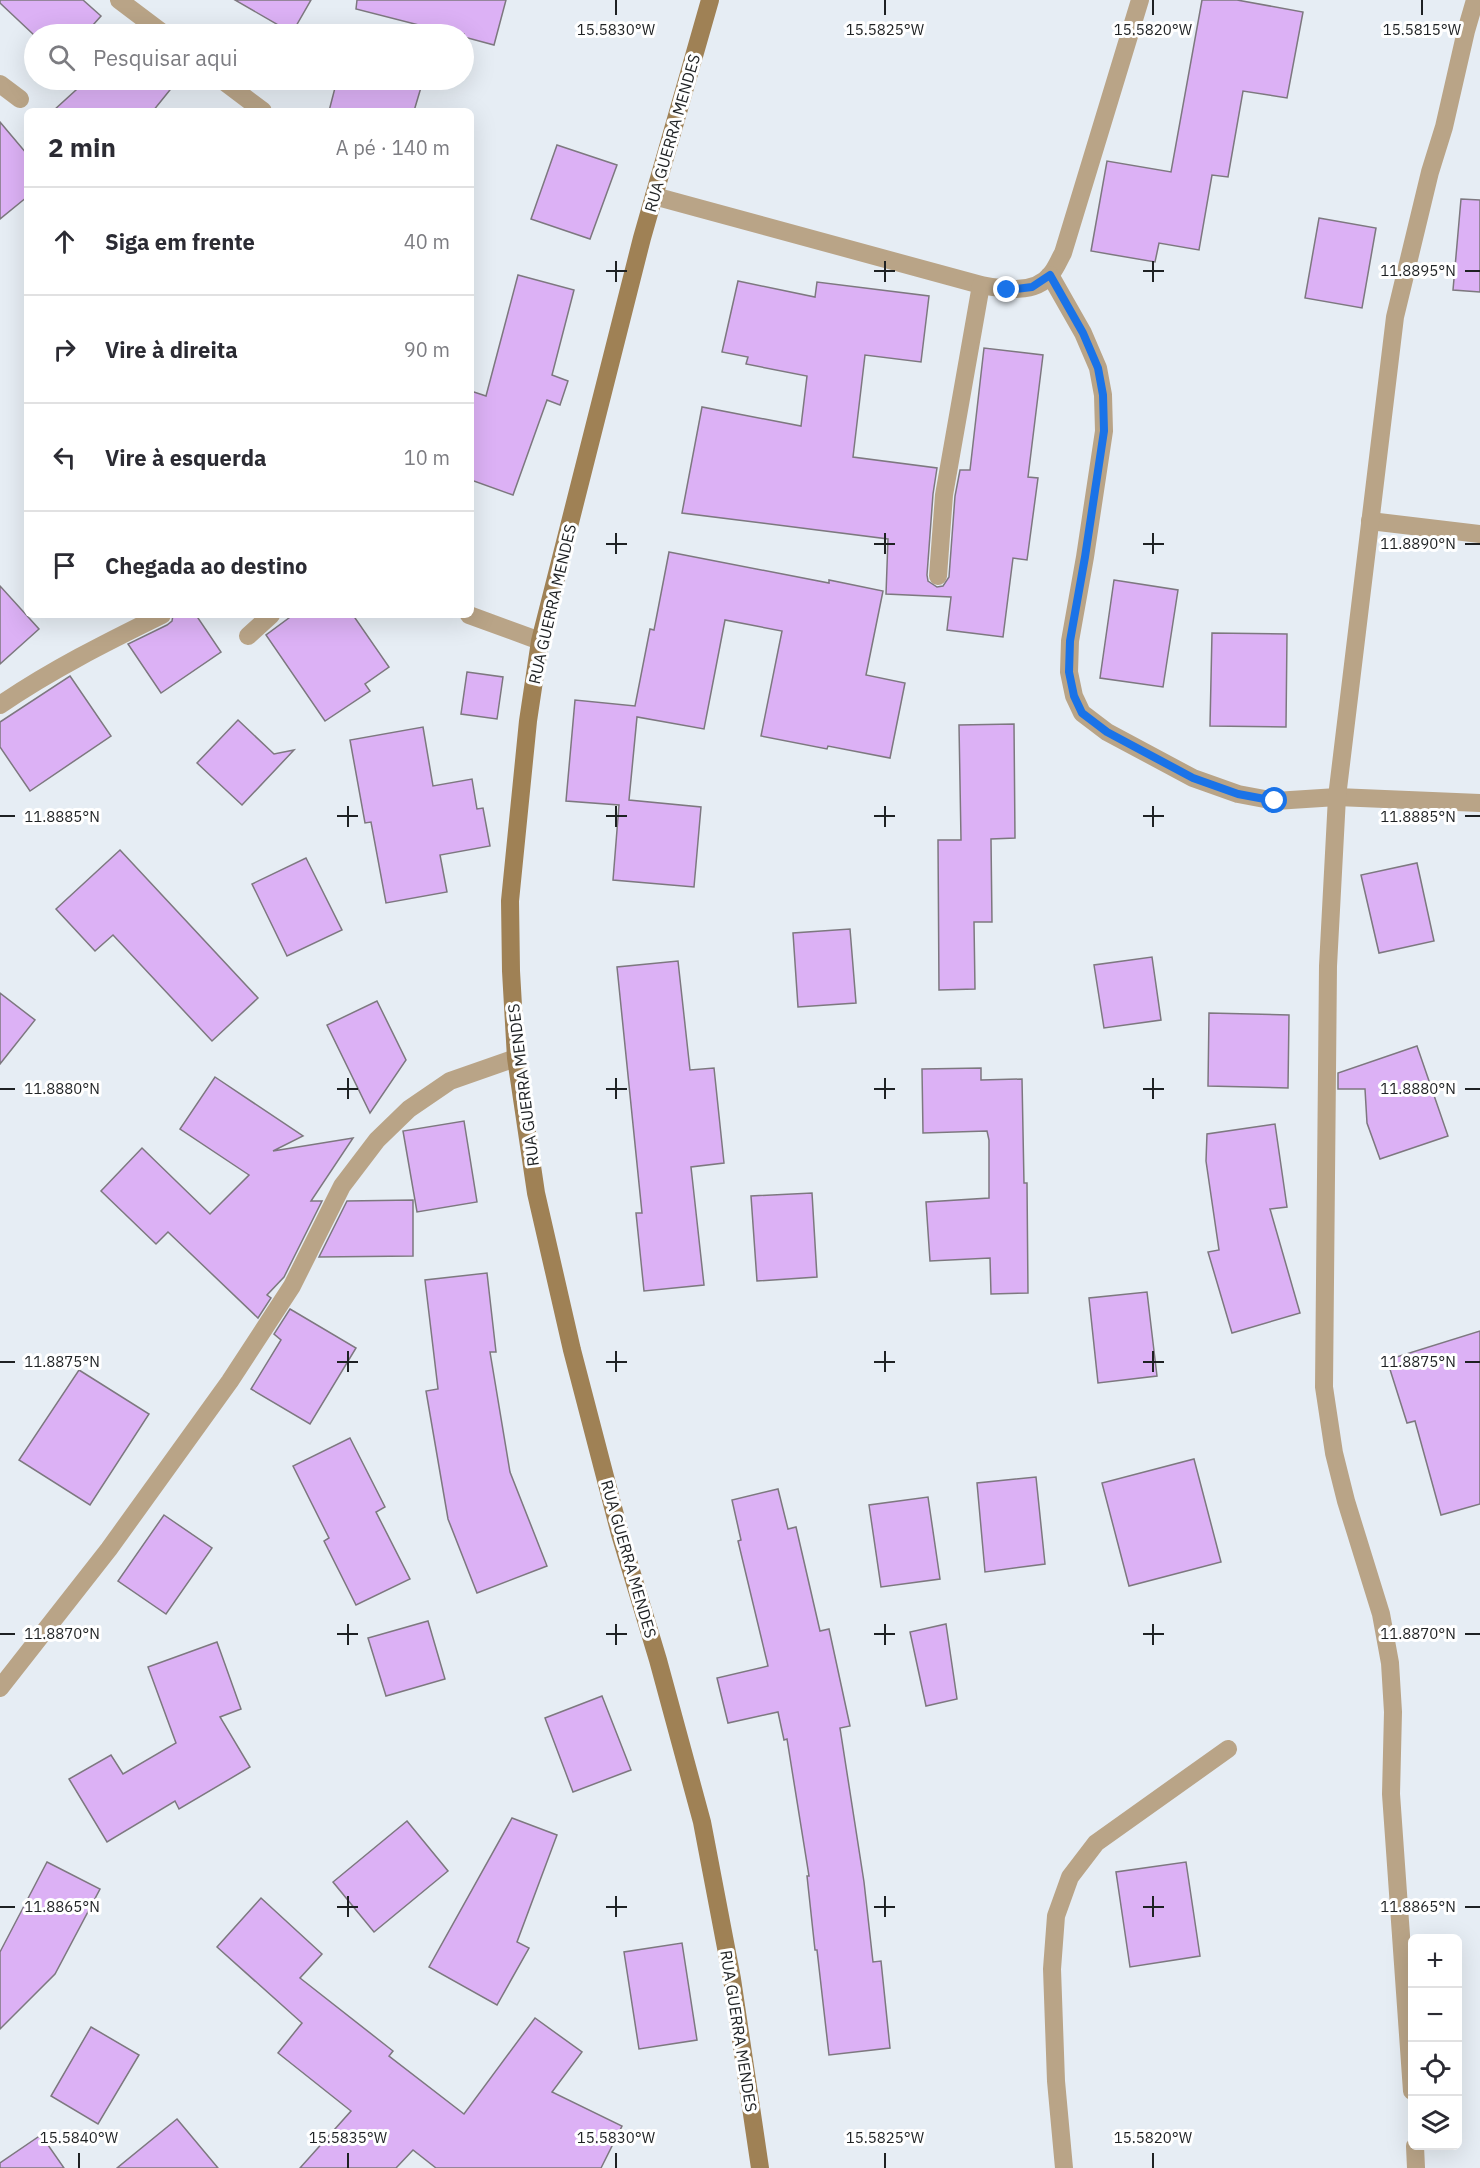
<!DOCTYPE html>
<html lang="pt">
<head>
<meta charset="utf-8">
<style>
	:root { --surface:#fff; --page:#f7f7f7; --text:#2b2b33; --muted:#7c7c81; --line:#e1e1e2 }
	body { margin:0; font-family:"IBM Plex Sans",sans-serif; background:var(--page); color:var(--text) }
	.controls { position:absolute; right:18px; bottom:18px; display:grid; overflow:hidden; border-radius:9px; box-shadow:0 6px 24px #0002 }
	.controls button { width:54px; height:54px; display:grid; place-items:center; padding:0; border:0; border-bottom:2px solid var(--line); background:var(--surface); color:var(--text); font:30px sans-serif }
	.stop { position:absolute; width:18px; height:18px; margin:-14px; border:4px solid #1a73e8; border-radius:50%; background:#fff }
	.stop.end { background:#1a73e8; border-color:#fff; box-shadow:0 2px 6px #0008 }
	.list { margin:0; padding:0; list-style:none }
	h2 { display:flex; justify-content:space-between; align-items:center; height:78px; margin:0; padding:0 24px; font-size:26px }
	h2 small { font-size:20px; font-weight:400; color:var(--muted) }
	.list li { display:grid; grid-template-columns:39px 1fr auto; gap:18px; align-items:center; box-sizing:border-box; height:108px; padding:0 24px; border-top:2px solid var(--line) }
	.list b { display:block; font-size:22px; white-space:nowrap }
	.list em { font-size:20px; font-style:normal; color:var(--muted) }
	.icon { flex:none; width:33px; height:33px; fill:none; stroke:currentColor; stroke-width:2; stroke-linecap:round; stroke-linejoin:round }
	.map { position:relative; flex:none; width:1480px; height:2168px; overflow:hidden }
	.search { position:absolute; background:var(--surface); box-shadow:0 6px 24px #0002; left:24px; top:24px; width:450px; height:66px; display:flex; align-items:center; gap:15px; box-sizing:border-box; padding:0 21px; border-radius:33px; color:var(--muted); font-size:22px }
	.panel { position:absolute; background:var(--surface); box-shadow:0 6px 24px #0002; left:24px; top:108px; width:450px; height:510px; border-radius:9px }
	.map>svg:first-child { display:block }
</style>
</head>
<body>
<div class="map">
<svg width="1480" height="2168" viewBox="0 0 1480 2168">
	<rect width="100%" height="100%" fill="#e6edf4"/>
	<!-- building -->
	<g fill="#dcb1f5" stroke="#7d787f" stroke-width="1.5">
		<path d="M 0,0 L 83,0 L 101,16 L 85,34 L 34,35 L 0,3 Z"/>
		<path d="M 235,0 L 311,0 L 292,33 Z"/>
		<path d="M 357,0 L 506,0 L 494,45 L 464,37 L 464,34 L 454,34 L 356,9 Z"/>
		<path d="M 1202,0 L 1237,0 L 1303,12 L 1287,98 L 1243,91 L 1228,177 L 1212,175 L 1199,250 L 1159,243 L 1155,262 L 1091,251 L 1107,161 L 1171,172 Z"/>
		<path d="M 87,80 L 178,80 L 153,111 L 53,111 Z"/>
		<path d="M 337,80 L 404,80 L 422,84 L 414,111 L 329,111 Z"/>
		<path d="M 0,122 L 27,154 L 27,197 L 0,219 Z"/>
		<path d="M 557,145 L 617,165 L 590,239 L 531,219 Z"/>
		<path d="M 1461,199 L 1480,200 L 1480,292 L 1453,290 Z"/>
		<path d="M 1319,218 L 1376,228 L 1362,308 L 1305,298 Z"/>
		<path d="M 518,275 L 574,290 L 552,375 L 568,381 L 560,405 L 547,400 L 513,495 L 471,480 L 471,391 L 486,396 Z"/>
		<path d="M 738,281 L 815,297 L 817,282 L 929,296 L 921,362 L 865,355 L 853,457 L 937,468 L 933,494 L 927,575 L 928,581 L 937,587 L 943,586 L 949,577 L 955,496 L 960,470 L 970,470 L 984,348 L 1043,355 L 1028,477 L 1038,478 L 1027,560 L 1013,558 L 1003,637 L 947,630 L 951,597 L 886,594 L 888,539 L 682,513 L 702,407 L 801,426 L 807,376 L 746,364 L 748,357 L 722,352 Z"/>
		<path d="M 669,552 L 829,583 L 829,580 L 883,591 L 866,675 L 905,683 L 890,758 L 828,746 L 827,749 L 761,736 L 782,631 L 725,620 L 704,729 L 637,717 L 629,800 L 701,807 L 694,887 L 613,880 L 619,805 L 566,801 L 575,700 L 635,706 L 650,629 L 654,630 Z"/>
		<path d="M 1114,580 L 1178,590 L 1163,687 L 1100,678 Z"/>
		<path d="M 0,586 L 39,629 L 0,664 Z"/>
		<path d="M 173,615 L 196,615 L 221,652 L 161,693 L 128,644 L 167,625 L 172,621 Z"/>
		<path d="M 293,615 L 353,615 L 389,667 L 365,684 L 370,691 L 325,721 L 266,635 Z"/>
		<path d="M 1212,633 L 1287,634 L 1286,727 L 1210,726 Z"/>
		<path d="M 467,672 L 503,677 L 497,719 L 461,714 Z"/>
		<path d="M 70,676 L 111,736 L 30,791 L 0,747 L 0,722 Z"/>
		<path d="M 238,720 L 274,754 L 294,750 L 242,805 L 197,763 Z"/>
		<path d="M 1014,724 L 1015,838 L 991,839 L 992,922 L 974,922 L 975,989 L 939,990 L 938,840 L 961,840 L 959,725 Z"/>
		<path d="M 423,727 L 433,786 L 472,779 L 477,809 L 483,808 L 490,846 L 440,855 L 447,892 L 386,903 L 371,822 L 365,823 L 350,740 Z"/>
		<path d="M 120,850 L 258,998 L 212,1041 L 113,935 L 95,951 L 56,909 Z"/>
		<path d="M 306,858 L 342,930 L 287,956 L 252,884 Z"/>
		<path d="M 1417,863 L 1434,941 L 1379,953 L 1361,875 Z"/>
		<path d="M 850,929 L 856,1003 L 798,1007 L 793,933 Z"/>
		<path d="M 1152,957 L 1161,1020 L 1104,1028 L 1094,965 Z"/>
		<path d="M 678,961 L 690,1070 L 714,1068 L 724,1163 L 691,1167 L 704,1285 L 644,1291 L 636,1213 L 642,1213 L 617,967 Z"/>
		<path d="M 0,993 L 35,1020 L 0,1064 Z"/>
		<path d="M 377,1001 L 406,1060 L 370,1113 L 327,1025 Z"/>
		<path d="M 1209,1013 L 1289,1015 L 1288,1088 L 1208,1086 Z"/>
		<path d="M 1417,1046 L 1448,1136 L 1380,1159 L 1367,1123 L 1365,1089 L 1338,1089 L 1338,1073 Z"/>
		<path d="M 981,1068 L 981,1080 L 1022,1079 L 1024,1183 L 1027,1183 L 1028,1293 L 991,1294 L 990,1258 L 930,1261 L 926,1202 L 989,1198 L 989,1140 L 987,1131 L 923,1133 L 922,1069 Z"/>
		<path d="M 215,1077 L 303,1136 L 273,1151 L 353,1138 L 311,1201 L 322,1201 L 284,1277 L 267,1295 L 271,1298 L 258,1318 L 168,1232 L 156,1244 L 101,1191 L 142,1148 L 210,1214 L 249,1175 L 180,1129 Z"/>
		<path d="M 464,1121 L 477,1202 L 417,1212 L 403,1131 Z"/>
		<path d="M 1275,1124 L 1287,1207 L 1270,1209 L 1300,1313 L 1232,1333 L 1208,1252 L 1219,1250 L 1206,1161 L 1207,1134 Z"/>
		<path d="M 812,1193 L 817,1277 L 757,1281 L 751,1196 Z"/>
		<path d="M 413,1200 L 413,1256 L 319,1257 L 347,1201 Z"/>
		<path d="M 487,1273 L 496,1352 L 490,1352 L 510,1472 L 547,1566 L 477,1593 L 448,1519 L 426,1391 L 438,1389 L 425,1280 Z"/>
		<path d="M 1147,1292 L 1157,1376 L 1098,1383 L 1089,1298 Z"/>
		<path d="M 290,1309 L 356,1348 L 310,1424 L 251,1389 L 281,1340 L 274,1334 Z"/>
		<path d="M 1480,1331 L 1480,1504 L 1441,1515 L 1415,1421 L 1407,1423 L 1387,1360 Z"/>
		<path d="M 79,1370 L 149,1414 L 90,1505 L 19,1460 Z"/>
		<path d="M 350,1438 L 385,1507 L 376,1512 L 410,1579 L 356,1605 L 324,1541 L 329,1538 L 293,1466 Z"/>
		<path d="M 1194,1459 L 1221,1562 L 1129,1586 L 1102,1483 Z"/>
		<path d="M 1036,1477 L 1045,1564 L 985,1572 L 977,1483 Z"/>
		<path d="M 778,1489 L 788,1529 L 796,1527 L 820,1631 L 829,1629 L 850,1726 L 840,1728 L 864,1882 L 873,1962 L 881,1961 L 890,2048 L 829,2055 L 817,1950 L 815,1950 L 807,1876 L 809,1876 L 787,1739 L 784,1740 L 778,1712 L 728,1723 L 717,1678 L 768,1666 L 738,1541 L 741,1540 L 732,1500 Z"/>
		<path d="M 928,1497 L 940,1579 L 881,1587 L 869,1505 Z"/>
		<path d="M 164,1515 L 212,1548 L 166,1614 L 118,1581 Z"/>
		<path d="M 428,1621 L 445,1679 L 386,1696 L 368,1638 Z"/>
		<path d="M 946,1624 L 957,1699 L 926,1706 L 910,1632 Z"/>
		<path d="M 217,1642 L 241,1709 L 220,1717 L 250,1767 L 179,1809 L 175,1801 L 107,1842 L 69,1779 L 111,1755 L 123,1774 L 176,1743 L 148,1667 Z"/>
		<path d="M 602,1696 L 631,1770 L 573,1792 L 545,1718 Z"/>
		<path d="M 512,1818 L 557,1835 L 517,1942 L 529,1948 L 497,2005 L 429,1967 Z"/>
		<path d="M 407,1821 L 448,1871 L 374,1932 L 333,1882 Z"/>
		<path d="M 47,1862 L 100,1889 L 55,1974 L 0,2029 L 0,1952 Z"/>
		<path d="M 1186,1862 L 1200,1956 L 1130,1967 L 1116,1872 Z"/>
		<path d="M 261,1898 L 322,1954 L 300,1978 L 393,2051 L 389,2056 L 464,2114 L 535,2018 L 582,2052 L 552,2092 L 622,2126 L 601,2168 L 436,2168 L 413,2150 L 396,2168 L 300,2168 L 351,2111 L 278,2053 L 302,2023 L 217,1947 Z"/>
		<path d="M 682,1943 L 697,2040 L 639,2049 L 624,1952 Z"/>
		<path d="M 91,2027 L 139,2055 L 98,2124 L 51,2096 Z"/>
		<path d="M 177,2119 L 218,2168 L 117,2168 Z"/>
		<path d="M 41,2135 L 64,2168 L 0,2168 L 0,2163 Z"/>
	</g>
	<g fill="none" stroke-linecap="round" stroke-linejoin="round">
		<!-- street -->
		<g stroke="#b9a487" stroke-width="18">
			<path d="M 119,0 L 164,34"/>
			<path d="M 222,80 L 263,111"/>
			<path d="M 0,84 L 20,99"/>
			<path d="M 654,196 L 981,285 C 1003,289 1035,295 1051,274 C 1056,268 1059,260 1063,253 L 1140,0"/>
			<path d="M 1050,275 L 1083,333 L 1098,368 L 1103,395 L 1104,431 L 1085,557 L 1070,641 L 1069,672 L 1074,696 L 1082,713 L 1107,732 L 1193,778 L 1238,794 L 1275,801 L 1337,797 L 1480,803"/>
			<path d="M 1370,521 L 1480,534"/>
			<path d="M 938,576 L 944,495 L 981,285"/>
			<path d="M 469,615 L 540,641"/>
			<path d="M 248,636 L 271,615"/>
			<path d="M 0,705 C 51,670 107,642 162,615"/>
			<path d="M 0,1688 L 109,1549 L 230,1381 L 292,1286 L 342,1186 L 377,1140 L 409,1109 L 450,1081 L 516,1058"/>
			<path d="M 1412,2091 L 1391,1794 L 1393,1712 L 1390,1663 L 1381,1614 L 1346,1501 L 1334,1453 L 1324,1387 L 1328,966 L 1337,797 L 1395,317 L 1430,172 L 1444,127 L 1466,31 L 1475,0"/>
			<path d="M 1415,2146 L 1416,2168"/>
			<path d="M 1064,2168 L 1056,2081 L 1052,1969 L 1056,1916 L 1070,1877 L 1096,1843 L 1228,1749"/>
		</g>
		<!-- secondary -->
		<path stroke="#9f8155" stroke-width="18" d="M 710,0 L 642,238 L 540,641 L 528,721 L 510,901 L 511,971 L 516,1058 L 536,1193 L 572,1350 L 620,1534 L 658,1660 L 702,1822 L 732,1979 L 760,2168"/>
	</g>
	<g fill="none" stroke-linecap="round" stroke-linejoin="round">
		<!-- route -->
		<path stroke="#1a73e8" stroke-width="8" d="M 1007,290 L 1032,287 L 1050,275 L 1083,333 L 1098,368 L 1103,395 L 1104,431 L 1085,557 L 1070,641 L 1069,672 L 1074,696 L 1082,713 L 1107,732 L 1193,778 L 1238,794 L 1275,801"/>
	</g>
	<!-- ticks -->
	<path fill="none" stroke="#1e2123" stroke-width="2" d="M 616,0 L 616,15M 885,0 L 885,15M 1153,0 L 1153,15M 1422,0 L 1422,15M 616,261 L 616,282M 885,261 L 885,282M 1153,261 L 1153,282M 606,271 L 627,271M 874,271 L 895,271M 1143,271 L 1164,271M 1465,271 L 1480,271M 616,533 L 616,554M 885,533 L 885,554M 1153,533 L 1153,554M 606,544 L 627,544M 874,544 L 895,544M 1143,544 L 1164,544M 1465,544 L 1480,544M 348,806 L 348,827M 616,806 L 616,827M 885,806 L 885,827M 1153,806 L 1153,827M 0,816 L 15,816M 337,816 L 358,816M 606,816 L 627,816M 874,816 L 895,816M 1143,816 L 1164,816M 1465,816 L 1480,816M 348,1078 L 348,1099M 616,1078 L 616,1099M 885,1078 L 885,1099M 1153,1078 L 1153,1099M 0,1089 L 15,1089M 337,1089 L 358,1089M 606,1089 L 627,1089M 874,1089 L 895,1089M 1143,1089 L 1164,1089M 1465,1089 L 1480,1089M 348,1351 L 348,1372M 616,1351 L 616,1372M 885,1351 L 885,1372M 1153,1351 L 1153,1372M 0,1362 L 15,1362M 337,1362 L 358,1362M 606,1362 L 627,1362M 874,1362 L 895,1362M 1143,1362 L 1164,1362M 1465,1362 L 1480,1362M 348,1624 L 348,1645M 616,1624 L 616,1645M 885,1624 L 885,1645M 1153,1624 L 1153,1645M 0,1634 L 15,1634M 337,1634 L 358,1634M 606,1634 L 627,1634M 874,1634 L 895,1634M 1143,1634 L 1164,1634M 1465,1634 L 1480,1634M 348,1896 L 348,1917M 616,1896 L 616,1917M 885,1896 L 885,1917M 1153,1896 L 1153,1917M 0,1907 L 15,1907M 337,1907 L 358,1907M 606,1907 L 627,1907M 874,1907 L 895,1907M 1143,1907 L 1164,1907M 1465,1907 L 1480,1907M 79,2153 L 79,2168M 348,2153 L 348,2168M 616,2153 L 616,2168M 885,2153 L 885,2168M 1153,2153 L 1153,2168"/>
	<g text-anchor="middle" dominant-baseline="central" stroke-width="6" stroke-linejoin="round" paint-order="stroke">
		<!-- street labels -->
		<g font-size="16" fill="#1e2123" stroke="#fff">
			<text transform="translate(672 133) rotate(-74)">RUA GUERRA MENDES</text>
			<text transform="translate(552 604) rotate(-77)">RUA GUERRA MENDES</text>
			<text transform="translate(523 1085) rotate(-97)">RUA GUERRA MENDES</text>
			<text transform="translate(629 1559) rotate(74)">RUA GUERRA MENDES</text>
			<text transform="translate(739 2031) rotate(81)">RUA GUERRA MENDES</text>
		</g>
	</g>
	<g font-size="15" text-anchor="middle" fill="#1e2123" stroke="#fff" stroke-width="6" stroke-linejoin="round" paint-order="stroke">
		<text x="616" y="35">15.5830°W</text>
		<text x="885" y="35">15.5825°W</text>
		<text x="1153" y="35">15.5820°W</text>
		<text x="1422" y="35">15.5815°W</text>
		<text x="1418" y="276">11.8895°N</text>
		<text x="1418" y="549">11.8890°N</text>
		<text x="62" y="822">11.8885°N</text>
		<text x="1418" y="822">11.8885°N</text>
		<text x="62" y="1094">11.8880°N</text>
		<text x="1418" y="1094">11.8880°N</text>
		<text x="62" y="1367">11.8875°N</text>
		<text x="1418" y="1367">11.8875°N</text>
		<text x="62" y="1639">11.8870°N</text>
		<text x="1418" y="1639">11.8870°N</text>
		<text x="62" y="1912">11.8865°N</text>
		<text x="1418" y="1912">11.8865°N</text>
		<text x="79" y="2143">15.5840°W</text>
		<text x="348" y="2143">15.5835°W</text>
		<text x="616" y="2143">15.5830°W</text>
		<text x="885" y="2143">15.5825°W</text>
		<text x="1153" y="2143">15.5820°W</text>
	</g>
</svg>
<div class="controls">
<button>+</button>
<button>−</button>
<button><svg class="icon" aria-label="locate" viewBox="0 0 24 24"><circle cx="12" cy="12" r="6"/><path d="M12 2v4M12 18v4M2 12h4M18 12h4"/></svg></button>
<button><svg class="icon" aria-label="layers" viewBox="0 0 24 24"><path d="M12 4l9 5-9 5-9-5zM3 14l9 5 9-5"/></svg></button>
</div>
<div class="stop" style="left:1275px;top:801px"></div>
<div class="stop end" style="left:1007px;top:290px"></div>
<div class="search"><svg class="icon" aria-label="search" viewBox="0 0 24 24"><circle cx="10" cy="10" r="6"/><path d="M15 15l6 6"/></svg>Pesquisar aqui</div>
<section class="panel">
<h2>2 min<small>A pé · 140 m</small></h2>
<ul class="list">
<li><svg class="icon" aria-label="ahead" viewBox="0 0 24 24"><path d="M12 20V5M6 11l6-6 6 6"/></svg><div><b>Siga em frente</b></div><em>40 m</em></li>
<li><svg class="icon" aria-label="right" viewBox="0 0 24 24"><path d="M7 20v-9h11M14 6l5 5-5 5"/></svg><div><b>Vire à direita</b></div><em>90 m</em></li>
<li><svg class="icon" aria-label="left" viewBox="0 0 24 24"><path d="M17 20v-9H6M10 6l-5 5 5 5"/></svg><div><b>Vire à esquerda</b></div><em>10 m</em></li>
<li><svg class="icon" aria-label="arrive" viewBox="0 0 24 24"><path d="M6 21V4h12l-3 4 3 4H6"/></svg><div><b>Chegada ao destino</b></div></li>
</ul>
</section>
</div>
</body>
</html>
